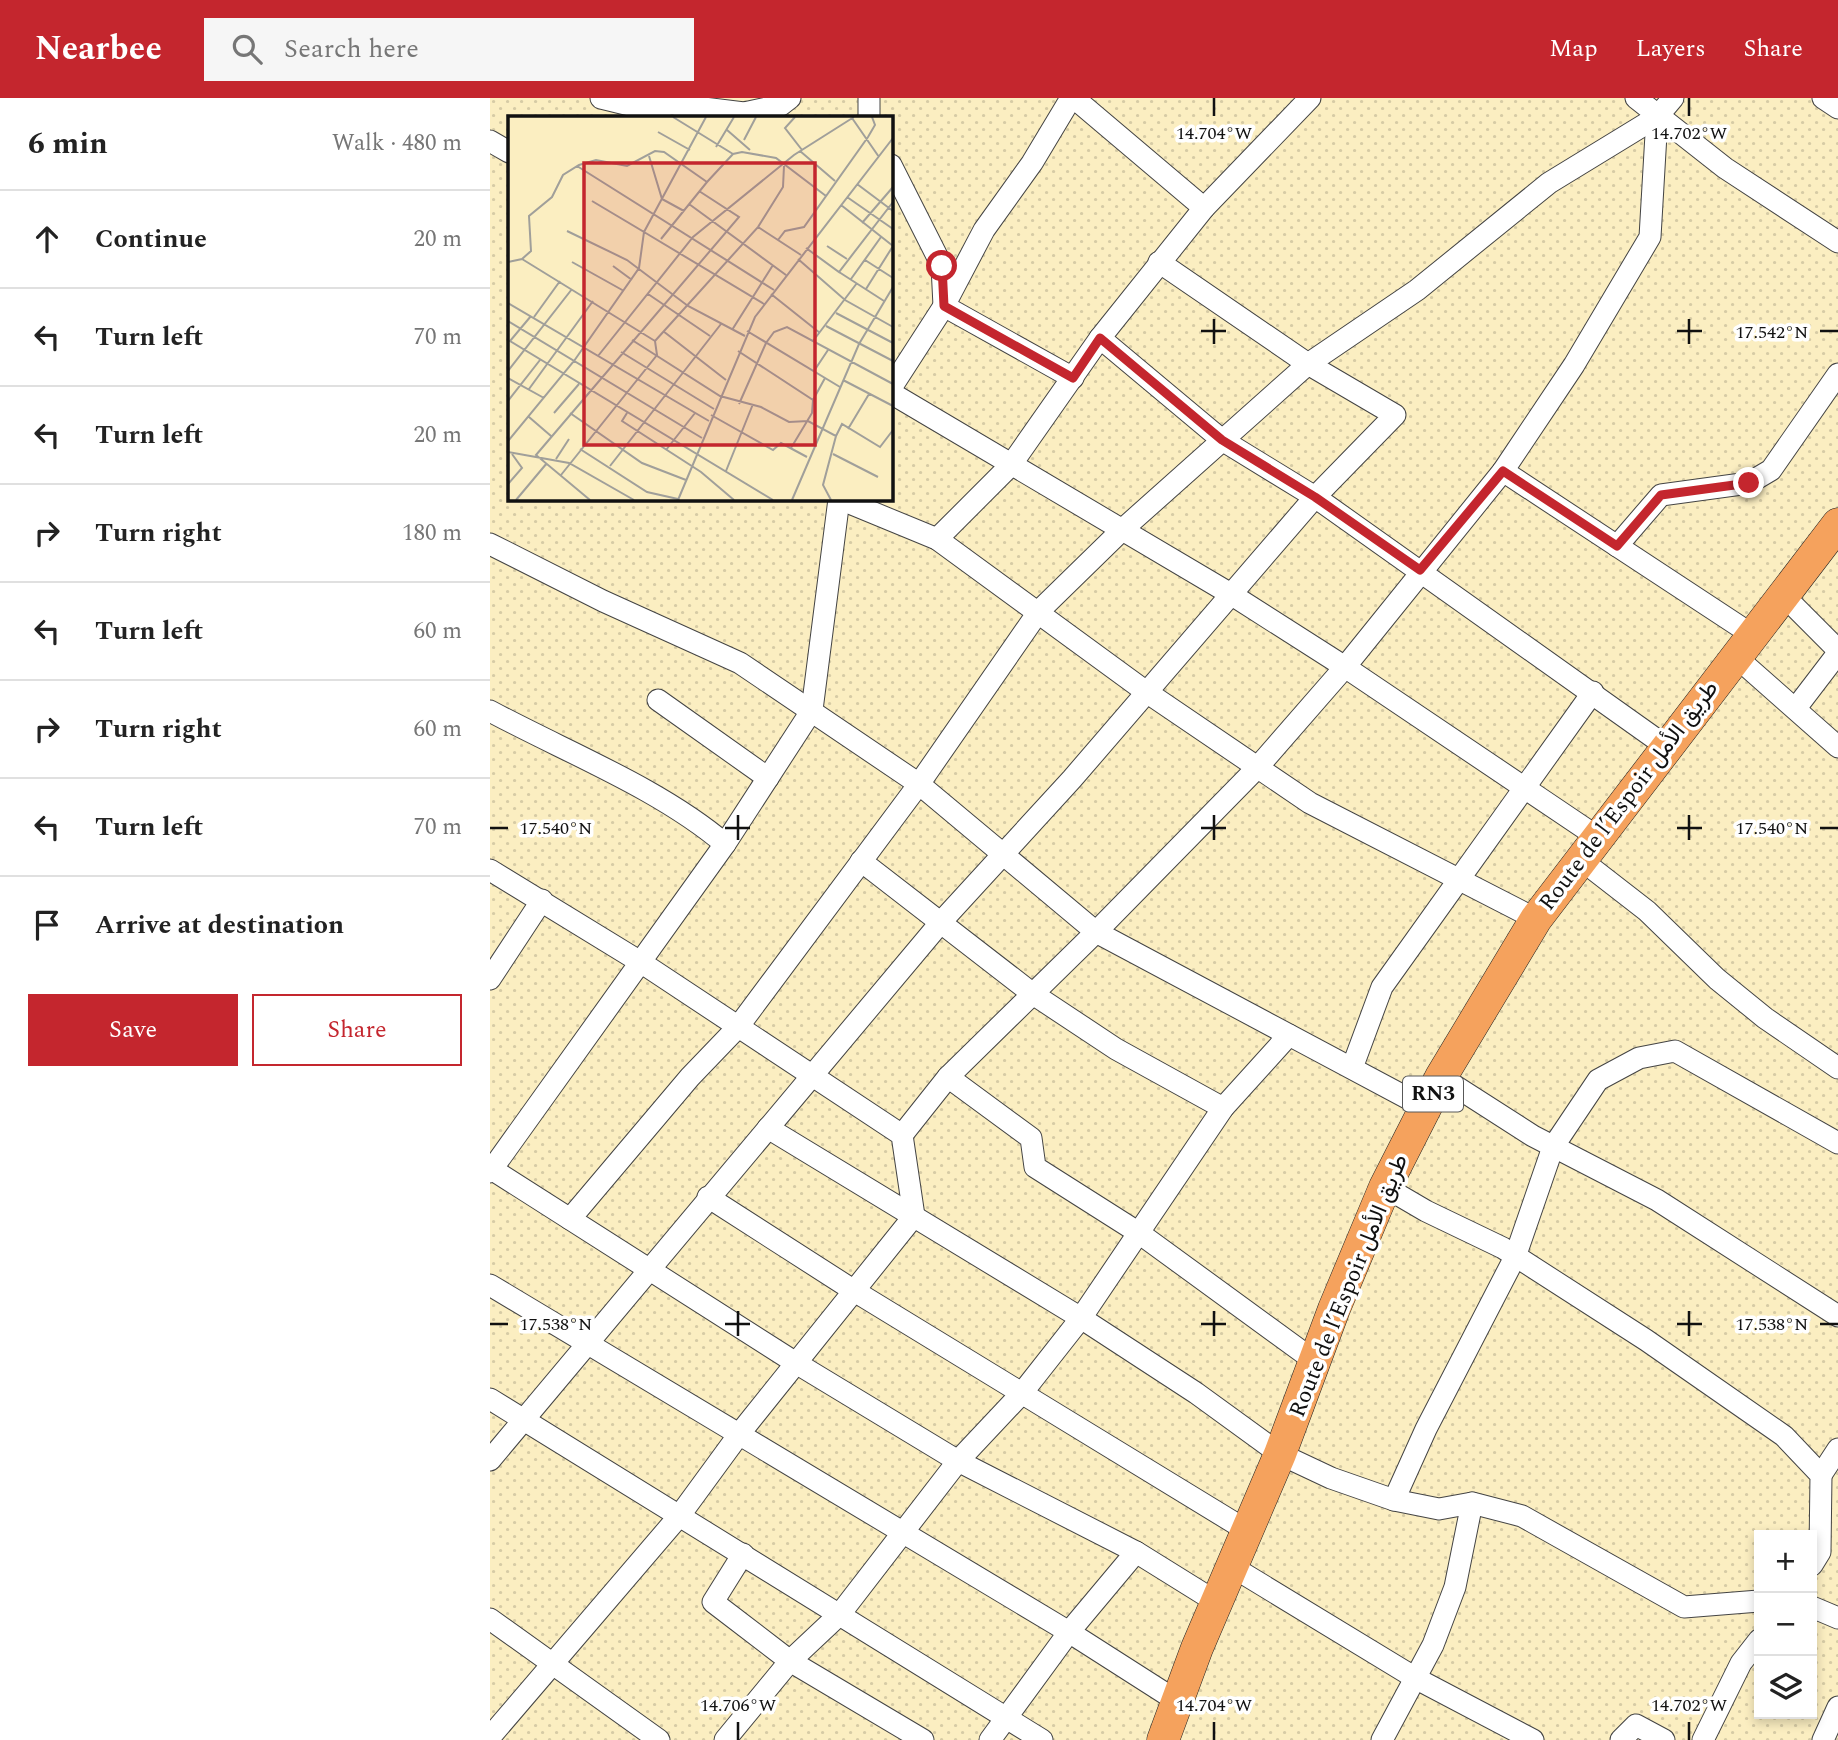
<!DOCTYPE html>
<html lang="en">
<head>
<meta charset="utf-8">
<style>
	:root { --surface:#fff; --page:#f6f6f6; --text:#222; --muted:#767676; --line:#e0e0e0; --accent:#c4262e }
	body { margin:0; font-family:Spectral,Vazirmatn,serif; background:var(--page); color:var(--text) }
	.controls { position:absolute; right:21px; bottom:21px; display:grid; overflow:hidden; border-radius:0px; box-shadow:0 4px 10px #0003 }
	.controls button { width:63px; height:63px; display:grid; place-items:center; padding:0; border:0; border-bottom:2px solid var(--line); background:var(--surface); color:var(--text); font:35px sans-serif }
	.stop { position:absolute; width:21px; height:21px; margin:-16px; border:5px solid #c4262e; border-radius:50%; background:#fff }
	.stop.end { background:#c4262e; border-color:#fff; box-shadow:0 2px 7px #0008 }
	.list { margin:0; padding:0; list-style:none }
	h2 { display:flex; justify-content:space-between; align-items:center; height:91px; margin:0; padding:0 28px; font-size:30px }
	h2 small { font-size:23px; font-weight:400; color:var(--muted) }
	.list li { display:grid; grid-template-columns:46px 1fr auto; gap:21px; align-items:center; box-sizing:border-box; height:98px; padding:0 28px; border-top:2px solid var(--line) }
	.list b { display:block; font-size:26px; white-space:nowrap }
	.list em { font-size:23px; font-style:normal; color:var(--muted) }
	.actions { display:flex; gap:14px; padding:21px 28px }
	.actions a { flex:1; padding:16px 0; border:2px solid var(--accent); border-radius:0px; text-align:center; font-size:24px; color:var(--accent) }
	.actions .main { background:var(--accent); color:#fff }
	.icon { flex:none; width:38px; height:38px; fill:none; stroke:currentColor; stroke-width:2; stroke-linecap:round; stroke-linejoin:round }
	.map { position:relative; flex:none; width:1348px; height:1642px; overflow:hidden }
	header { display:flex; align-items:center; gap:42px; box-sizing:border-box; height:98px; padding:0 35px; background:var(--accent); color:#fff }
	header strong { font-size:33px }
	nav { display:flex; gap:38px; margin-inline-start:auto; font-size:24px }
	.search { width:490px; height:63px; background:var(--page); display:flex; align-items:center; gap:18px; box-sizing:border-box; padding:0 24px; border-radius:0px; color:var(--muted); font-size:26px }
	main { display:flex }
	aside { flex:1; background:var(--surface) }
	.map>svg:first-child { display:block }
</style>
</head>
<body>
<header>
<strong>Nearbee</strong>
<div class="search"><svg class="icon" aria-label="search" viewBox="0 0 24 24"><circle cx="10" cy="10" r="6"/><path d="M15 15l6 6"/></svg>Search here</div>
<nav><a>Map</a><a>Layers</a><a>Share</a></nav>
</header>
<main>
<aside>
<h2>6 min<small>Walk · 480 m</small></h2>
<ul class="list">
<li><svg class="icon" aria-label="ahead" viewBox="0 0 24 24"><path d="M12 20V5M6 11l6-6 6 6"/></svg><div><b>Continue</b></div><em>20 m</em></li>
<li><svg class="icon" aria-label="left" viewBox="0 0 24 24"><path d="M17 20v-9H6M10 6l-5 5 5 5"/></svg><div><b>Turn left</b></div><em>70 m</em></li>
<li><svg class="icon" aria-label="left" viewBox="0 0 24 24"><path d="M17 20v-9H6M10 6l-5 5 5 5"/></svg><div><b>Turn left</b></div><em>20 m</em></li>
<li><svg class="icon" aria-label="right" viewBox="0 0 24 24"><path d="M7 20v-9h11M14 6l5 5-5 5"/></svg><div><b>Turn right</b></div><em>180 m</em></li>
<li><svg class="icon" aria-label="left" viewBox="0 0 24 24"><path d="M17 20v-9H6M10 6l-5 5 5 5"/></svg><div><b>Turn left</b></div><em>60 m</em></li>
<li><svg class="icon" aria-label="right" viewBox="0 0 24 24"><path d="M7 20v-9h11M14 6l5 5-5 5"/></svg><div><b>Turn right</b></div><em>60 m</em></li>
<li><svg class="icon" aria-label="left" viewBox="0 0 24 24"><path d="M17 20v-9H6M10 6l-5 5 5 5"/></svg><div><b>Turn left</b></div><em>70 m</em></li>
<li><svg class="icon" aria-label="arrive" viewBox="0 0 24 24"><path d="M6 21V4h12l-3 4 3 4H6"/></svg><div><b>Arrive at destination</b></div></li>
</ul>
<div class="actions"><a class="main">Save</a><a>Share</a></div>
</aside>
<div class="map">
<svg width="1348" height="1642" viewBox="0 0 1348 1642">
	<defs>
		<pattern id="sand-dots" width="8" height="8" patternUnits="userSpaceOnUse" patternTransform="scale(1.75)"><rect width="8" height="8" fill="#fbeec1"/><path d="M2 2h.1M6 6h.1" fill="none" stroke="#d6cba5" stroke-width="1.8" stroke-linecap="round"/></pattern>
	</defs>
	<rect width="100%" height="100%" fill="#fffdf5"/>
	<!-- sand -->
	<path fill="url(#sand-dots)" fill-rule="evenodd" d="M 0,0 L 1348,0 L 1348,1642 L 0,1642 ZM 19,19 L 401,19 L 401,401 L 19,401 ZM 1269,1437 L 1322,1437 L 1322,1616 L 1269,1616 Z"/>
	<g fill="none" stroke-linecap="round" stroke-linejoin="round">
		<!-- minor casing -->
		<g stroke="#444" stroke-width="23">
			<g id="minor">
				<path d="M 111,0 L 152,10 L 182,6 L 254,15 L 291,7 L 300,0"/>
				<path d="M 379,0 L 379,19"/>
				<path d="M 584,0 L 714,110"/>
				<path d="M 1146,0 L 1235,70 L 1348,144"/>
				<path d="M 1333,0 L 1348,10"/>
				<path d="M 0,43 L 19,54"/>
				<path d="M 401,67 L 452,168 L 454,208 L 583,280"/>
				<path d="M 610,240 L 732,342 L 825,399 L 1177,649"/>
				<path d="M 401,290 L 454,208 L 494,132 L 542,65 L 581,0"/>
				<path d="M 401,295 L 739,495 L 855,569 L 1106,738"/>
				<path d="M 1013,373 L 1084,267 L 1160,139 L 1167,19"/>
				<path d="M 350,401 L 447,441 L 655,593 L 820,705 L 1046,821"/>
				<path d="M 447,441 L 521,367 L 610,240 L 714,110 L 820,0"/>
				<path d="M 0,446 L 113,503 L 250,565 L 429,686 L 606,834 L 936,1010"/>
				<path d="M 1127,448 L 1171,397 L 1259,385 L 1281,372 L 1348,276"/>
				<path d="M 1292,496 L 1348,552"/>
				<path d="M 1245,558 L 1348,649"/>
				<path d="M 168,602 L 278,680"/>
				<path d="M 1306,610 L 1348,555"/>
				<path d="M 0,613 C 76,654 169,690 235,746"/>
				<path d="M 1090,761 L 1157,813 L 1227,881 L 1275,920 L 1348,970"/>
				<path d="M 371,763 L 543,896 L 626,951 L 733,1010"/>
				<path d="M 0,772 L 152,865 L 412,1037 L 424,1118 L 250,1335 L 190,1417 L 0,1639"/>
				<path d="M 0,881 L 52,802"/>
				<path d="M 862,970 L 892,889 L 1103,594"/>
				<path d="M 458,979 L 541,1040 L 545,1069 L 649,1135 L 826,1264"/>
				<path d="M 951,979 L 1043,1038 L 1167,1102 L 1348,1218"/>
				<path d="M 278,1030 L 591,1220 L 706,1295 L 790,1356 L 841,1380 L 904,1402 L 949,1411 L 982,1405 L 1032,1418 L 1194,1509 L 1269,1503"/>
				<path d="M 412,1037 L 458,979 L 606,834 L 767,670 L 855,569 L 1013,373 L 1261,536"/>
				<path d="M 0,1070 L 306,1265 L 468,1363 L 646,1454 L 728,1505"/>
				<path d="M 0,1074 L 235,746 L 322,612 L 349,401"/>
				<path d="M 895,1089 L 936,1113 L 1013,1150 L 1156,1242 L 1294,1338 L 1331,1377 L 1330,1454 L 1322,1467"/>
				<path d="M 218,1099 L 366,1194 L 756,1432"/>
				<path d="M 80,1121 L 200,979 L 248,929 L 429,686 L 549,513 L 633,431 L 818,266 L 927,192 L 1059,85 L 1167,19 L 1183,0"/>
				<path d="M 0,1187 L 579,1534 L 687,1603"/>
				<path d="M 0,1301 L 552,1642"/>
				<path d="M 0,1362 L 451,824 L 582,681 L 825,399 L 905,317 L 818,266 L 669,164"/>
				<path d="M 1331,1377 L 1348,1351"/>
				<path d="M 904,1402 L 936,1331 L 1025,1159 L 1063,1049 L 1108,982 L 1149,960 L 1185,953 L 1348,1045"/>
				<path d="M 253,1456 L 223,1504 L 300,1563 L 433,1642"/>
				<path d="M 741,1468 L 927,1581 L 1043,1642"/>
				<path d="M 1322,1509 L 1348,1520"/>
				<path d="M 0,1521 L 169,1642"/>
				<path d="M 235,1642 L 300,1563 L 350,1516 L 468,1363 L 532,1295 L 591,1220 L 733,1010 L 799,937"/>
				<path d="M 500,1642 L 579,1534 L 646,1454"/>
				<path d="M 892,1642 L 943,1547 L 965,1489 L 982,1405"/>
				<path d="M 1131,1642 L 1146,1627 L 1174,1642"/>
				<path d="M 1213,1642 L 1251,1565 L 1269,1542"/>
				<path d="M 1333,1642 L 1348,1609"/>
			</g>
		</g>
		<!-- highway casing -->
		<g stroke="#222" stroke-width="33">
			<path id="highway" d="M 673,1642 L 707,1550 L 790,1356 L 844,1211 L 895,1089 L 951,979 L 1046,821 L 1348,426"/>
		</g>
		<!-- minor -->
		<use href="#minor" stroke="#fff" stroke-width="21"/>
		<!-- highway -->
		<use href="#highway" stroke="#f5a25d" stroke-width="32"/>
	</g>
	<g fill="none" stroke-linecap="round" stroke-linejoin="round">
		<!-- route -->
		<path stroke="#c4262e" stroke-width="9" d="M 452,168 L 454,208 L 583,280 L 610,240 L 732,342 L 825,399 L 930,472 L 1013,373 L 1127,448 L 1171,397 L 1259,385"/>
	</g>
	<!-- ticks -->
	<path fill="none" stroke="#111" stroke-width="2.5" d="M 724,0 L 724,18M 1199,0 L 1199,18M 724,221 L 724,246M 1199,221 L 1199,246M 711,233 L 736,233M 1187,233 L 1212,233M 1330,233 L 1348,233M 248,717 L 248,742M 724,717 L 724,742M 1199,717 L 1199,742M 0,730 L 18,730M 235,730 L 260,730M 711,730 L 736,730M 1187,730 L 1212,730M 1330,730 L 1348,730M 248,1213 L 248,1238M 724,1213 L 724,1238M 1199,1213 L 1199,1238M 0,1226 L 18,1226M 235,1226 L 260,1226M 711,1226 L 736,1226M 1187,1226 L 1212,1226M 1330,1226 L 1348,1226M 248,1624 L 248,1642M 724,1624 L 724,1642M 1199,1624 L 1199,1642"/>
	<g text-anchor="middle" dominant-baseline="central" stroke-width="7" stroke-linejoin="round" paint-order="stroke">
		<!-- shield labels -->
		<rect fill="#fff" stroke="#585858" stroke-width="2" x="913" y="978.5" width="60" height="35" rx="5"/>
		<g font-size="21" font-weight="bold" fill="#111">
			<text x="943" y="996">RN3</text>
		</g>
		<!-- street labels -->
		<g font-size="23" fill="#111" stroke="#fff">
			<text transform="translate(1139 698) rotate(-53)">Route de l’Espoir طريق الأمل</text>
			<text transform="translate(859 1188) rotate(-68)">Route de l’Espoir طريق الأمل</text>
		</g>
	</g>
	<!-- overview -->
	<g transform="translate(18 18)">
		<rect width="385" height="385" fill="#fffdf5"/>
		<path d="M 0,1 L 385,1 L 385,384 L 0,384 Z" fill="#fbeec1"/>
		<path fill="none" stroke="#a09f9a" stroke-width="2" d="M 165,1 L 225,38M 198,1 L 136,116 L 256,188M 287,1 L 277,12 L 294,34M 344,2 L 371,41M 219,14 L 242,34M 150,16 L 182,34M 236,24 L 248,1M 208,31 L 226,1M 292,35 L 327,65M 141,40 L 154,83 L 176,95M 69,50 L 266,174M 349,68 L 385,95M 339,81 L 385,113M 181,88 L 278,159M 333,89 L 385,130M 354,107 L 385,71M 250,111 L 275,71 L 276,50M 59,115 L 119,144 L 180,190 L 237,220M 153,123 L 199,66 L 225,38 L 234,36 L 268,42 L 318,80M 270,124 L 277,115 L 296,111 L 360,21 L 367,9 L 364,1M 319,130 L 339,143M 298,132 L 331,156 L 385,86M 14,143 L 147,225 L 149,239 L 53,359M 290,143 L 337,184 L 385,211M 357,144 L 385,162M 0,146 L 14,143 L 23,135 L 21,100 L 44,81 L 55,59 L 71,49 L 88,44 L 119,50 L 147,35 L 156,36 L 199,66M 64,146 L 116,175M 105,150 L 124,164M 331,156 L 376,185M 343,163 L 373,121M 358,173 L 385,130M 140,178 L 202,220M 263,178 L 312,217M 0,187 L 201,305M 328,197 L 385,227M 23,200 L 2,225 L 265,384M 26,201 L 52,165M 0,205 L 194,322M 318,210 L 385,245M 224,214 L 265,149M 155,215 L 218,264M 239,215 L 332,271M 124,224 L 212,280 L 253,291 L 281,306 L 300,305 L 328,320 L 315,369 L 323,384M 147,225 L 250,111 L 293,139M 305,225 L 349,167M 230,235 L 305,284 L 304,297 L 283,332M 113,236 L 206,293M 90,240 L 185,121 L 286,39 L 346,1M 0,255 L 64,173M 306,255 L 320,234M 0,262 L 36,282M 335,264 L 385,290M 21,273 L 85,185M 305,284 L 317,262M 0,285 L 32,244M 231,288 L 258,227 L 266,216 L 279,211 L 385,268M 46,297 L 71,268M 62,297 L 134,347 L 178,364M 119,297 L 114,305 L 193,356 L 226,384M 203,299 L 265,334 L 273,327 L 299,341M 21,301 L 43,320M 340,313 L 361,278M 328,320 L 334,308 L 372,331 L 385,314M 0,325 L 66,245 L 131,152 L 136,116 L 84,85M 72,333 L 139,376 L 170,383M 158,334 L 187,297M 0,336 L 61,347 L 126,384M 325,338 L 370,361M 48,343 L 61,323M 102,350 L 213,208M 218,355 L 245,288M 0,368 L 14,352 L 4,338M 8,384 L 39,347M 82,384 L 28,339 L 231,101 L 191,75M 170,384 L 247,201 L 385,22M 284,384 L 351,228 L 385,171"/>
		<path fill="#c4262e" fill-opacity="0.15" stroke="#c4262e" stroke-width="3.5" d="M 76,47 L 307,47 L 307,329 L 76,329 Z"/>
		<rect width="385" height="385" fill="none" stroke="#111" stroke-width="3.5"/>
	</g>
	<g font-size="18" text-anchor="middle" fill="#111" stroke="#fff" stroke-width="7" stroke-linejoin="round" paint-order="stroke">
		<text x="724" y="41">14.704°W</text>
		<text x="1199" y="41">14.702°W</text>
		<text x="1282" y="240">17.542°N</text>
		<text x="66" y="736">17.540°N</text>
		<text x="1282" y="736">17.540°N</text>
		<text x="66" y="1232">17.538°N</text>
		<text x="1282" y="1232">17.538°N</text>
		<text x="248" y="1613">14.706°W</text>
		<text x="724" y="1613">14.704°W</text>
		<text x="1199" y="1613">14.702°W</text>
	</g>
</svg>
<div class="controls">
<button>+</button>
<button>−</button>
<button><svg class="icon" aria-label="layers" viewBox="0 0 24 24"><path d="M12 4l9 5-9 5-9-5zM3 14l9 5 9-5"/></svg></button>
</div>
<div class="stop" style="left:452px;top:168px"></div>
<div class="stop end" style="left:1259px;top:385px"></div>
</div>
</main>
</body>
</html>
